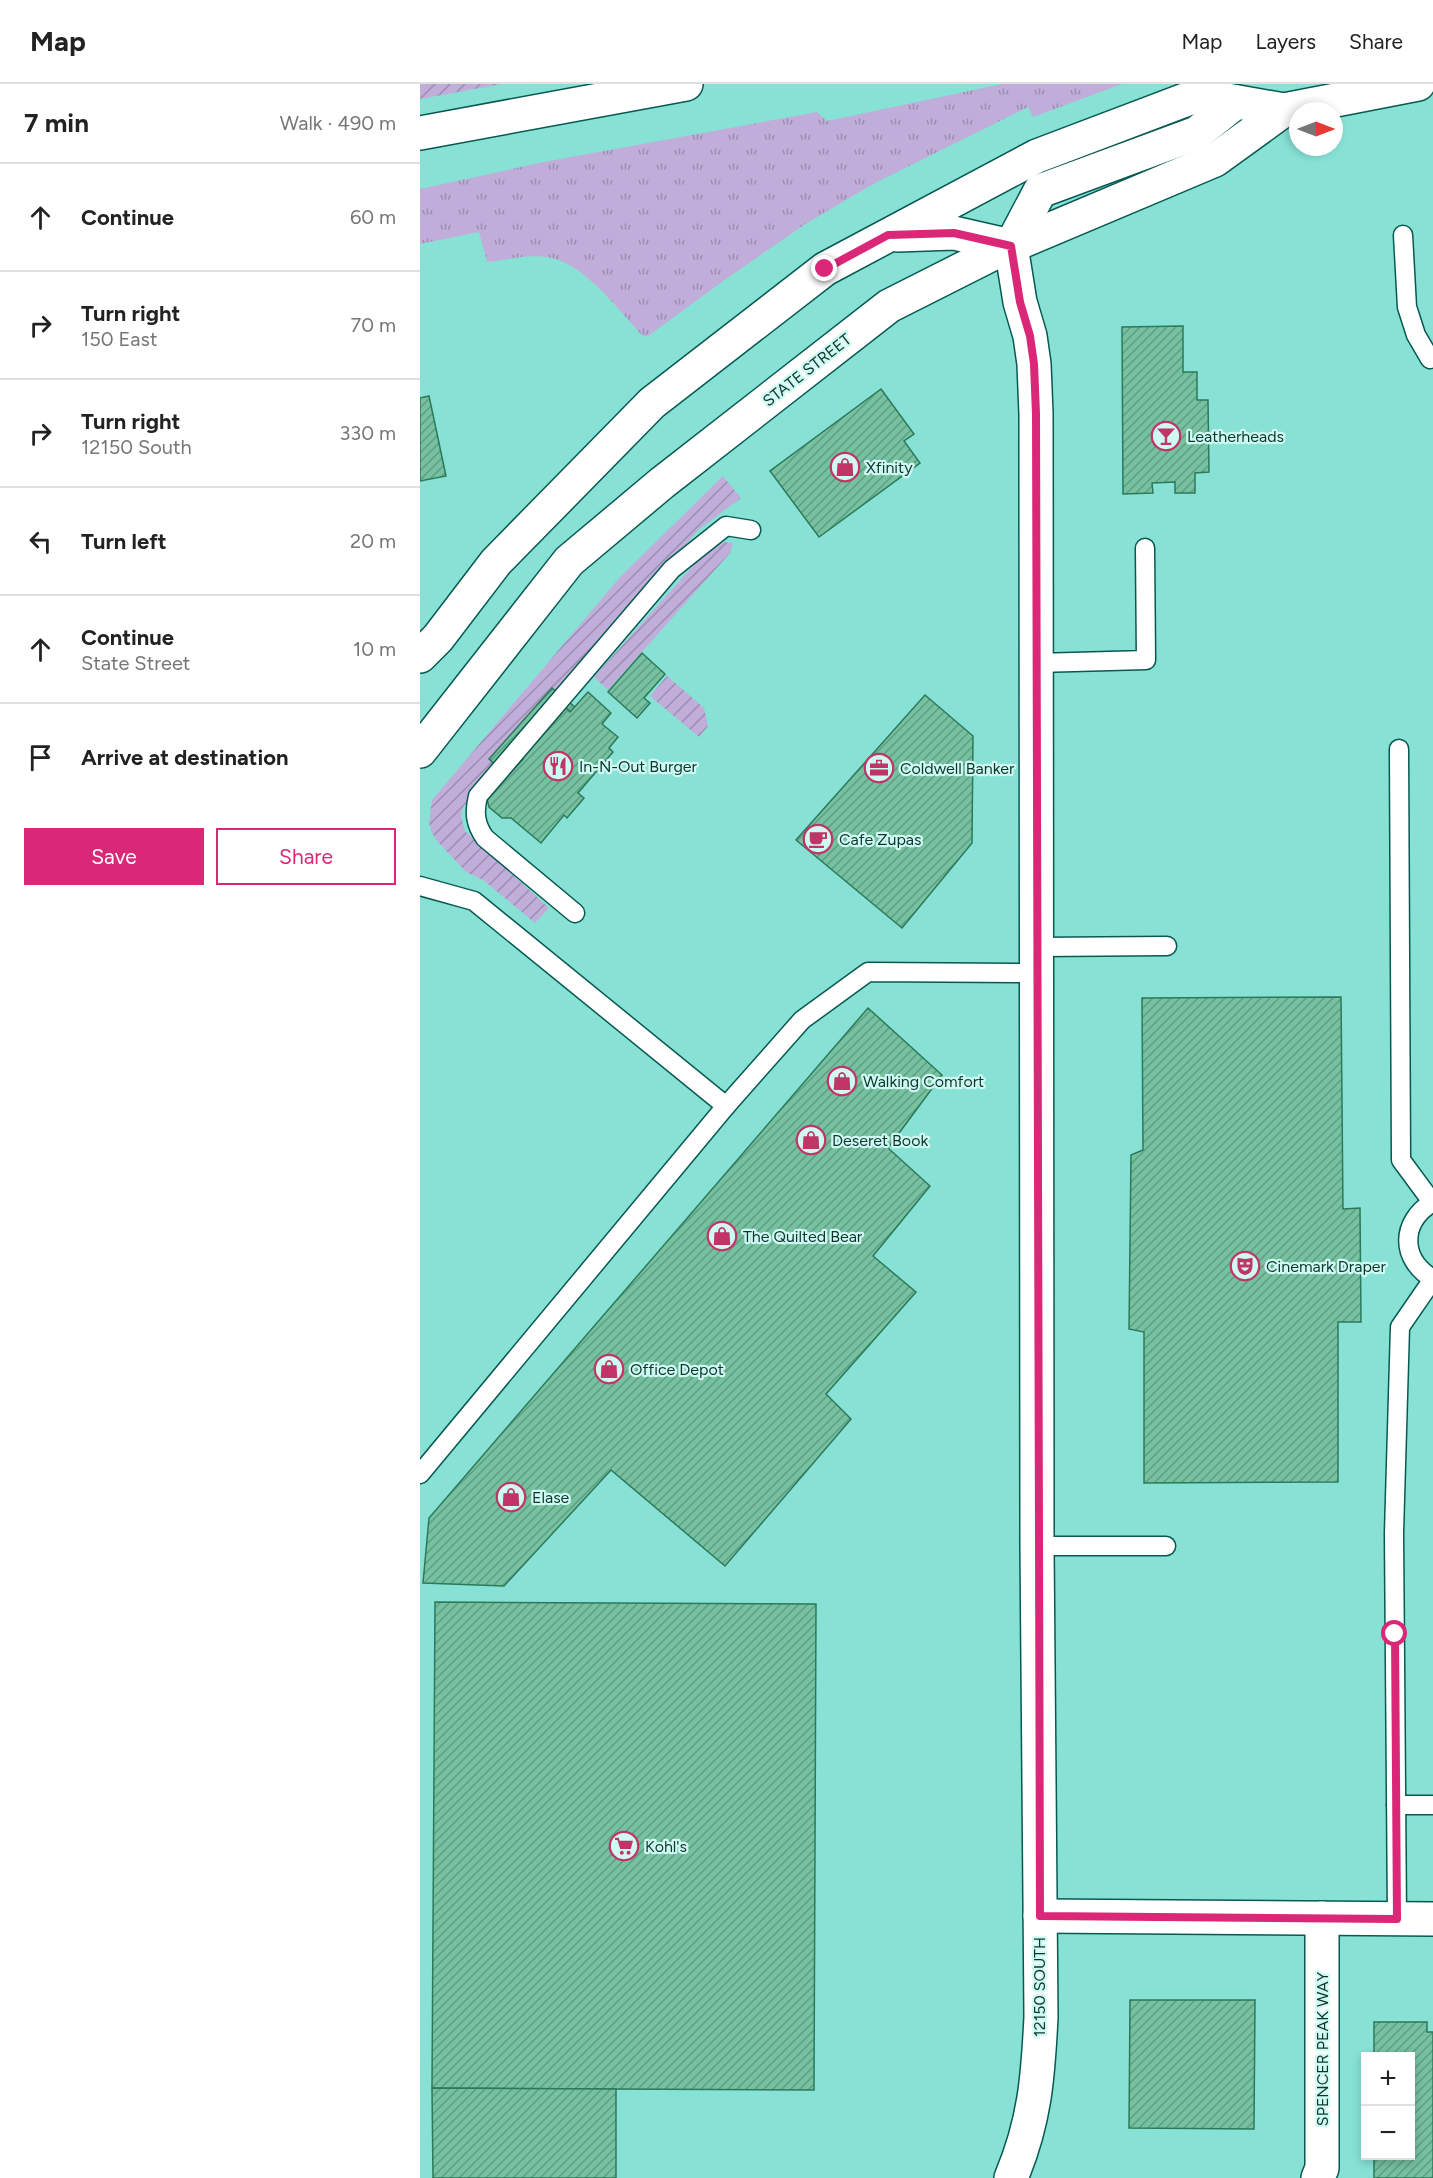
<!DOCTYPE html>
<html lang="en">
<head>
<meta charset="utf-8">
<style>
	:root { --surface:#fff; --page:#f6f6f6; --text:#222; --muted:#767676; --line:#e0e0e0; --accent:#db2777 }
	body { margin:0; font-family:Figtree,sans-serif; background:var(--page); color:var(--text) }
	.controls { position:absolute; right:18px; bottom:18px; display:grid; overflow:hidden; border-radius:0px; box-shadow:0 3px 9px #0003 }
	.controls button { width:54px; height:54px; display:grid; place-items:center; padding:0; border:0; border-bottom:2px solid var(--line); background:var(--surface); color:var(--text); font:30px sans-serif }
	.compass { position:absolute; left:869px; top:18px; width:54px; height:54px; border-radius:50%; background:var(--surface); box-shadow:0 3px 9px #0003; rotate:90deg }
	.stop { position:absolute; width:18px; height:18px; margin:-14px; border:4px solid #db2777; border-radius:50%; background:#fff }
	.stop.end { background:#db2777; border-color:#fff; box-shadow:0 2px 6px #0008 }
	.list { margin:0; padding:0; list-style:none }
	h2 { display:flex; justify-content:space-between; align-items:center; height:78px; margin:0; padding:0 24px; font-size:26px }
	h2 small { font-size:20px; font-weight:400; color:var(--muted) }
	.list li { display:grid; grid-template-columns:39px 1fr auto; gap:18px; align-items:center; box-sizing:border-box; height:108px; padding:0 24px; border-top:2px solid var(--line) }
	.list b { display:block; font-size:22px; white-space:nowrap }
	.list p { margin:0; font-size:20px; white-space:nowrap; color:var(--muted) }
	.list em { font-size:20px; font-style:normal; color:var(--muted) }
	.actions { display:flex; gap:12px; padding:18px 24px }
	.actions a { flex:1; padding:14px 0; border:2px solid var(--accent); border-radius:0px; text-align:center; font-size:21px; color:var(--accent) }
	.actions .main { background:var(--accent); color:#fff }
	.icon { flex:none; width:33px; height:33px; fill:none; stroke:currentColor; stroke-width:2; stroke-linecap:round; stroke-linejoin:round }
	.map { position:relative; flex:none; width:1013px; height:2094px; overflow:hidden }
	header { display:flex; align-items:center; gap:36px; box-sizing:border-box; height:84px; padding:0 30px; background:var(--surface); border-bottom:2px solid var(--line) }
	header strong { font-size:28px }
	nav { display:flex; gap:33px; margin-inline-start:auto; font-size:21px }
	main { display:flex }
	aside { flex:1; background:var(--surface) }
	.map>svg:first-child { display:block }
</style>
</head>
<body>
<header>
<strong>Map</strong>
<nav><a>Map</a><a>Layers</a><a>Share</a></nav>
</header>
<main>
<aside>
<h2>7 min<small>Walk · 490 m</small></h2>
<ul class="list">
<li><svg class="icon" aria-label="ahead" viewBox="0 0 24 24"><path d="M12 20V5M6 11l6-6 6 6"/></svg><div><b>Continue</b></div><em>60 m</em></li>
<li><svg class="icon" aria-label="right" viewBox="0 0 24 24"><path d="M7 20v-9h11M14 6l5 5-5 5"/></svg><div><b>Turn right</b><p>150 East</p></div><em>70 m</em></li>
<li><svg class="icon" aria-label="right" viewBox="0 0 24 24"><path d="M7 20v-9h11M14 6l5 5-5 5"/></svg><div><b>Turn right</b><p>12150 South</p></div><em>330 m</em></li>
<li><svg class="icon" aria-label="left" viewBox="0 0 24 24"><path d="M17 20v-9H6M10 6l-5 5 5 5"/></svg><div><b>Turn left</b></div><em>20 m</em></li>
<li><svg class="icon" aria-label="ahead" viewBox="0 0 24 24"><path d="M12 20V5M6 11l6-6 6 6"/></svg><div><b>Continue</b><p>State Street</p></div><em>10 m</em></li>
<li><svg class="icon" aria-label="arrive" viewBox="0 0 24 24"><path d="M6 21V4h12l-3 4 3 4H6"/></svg><div><b>Arrive at destination</b></div></li>
</ul>
<div class="actions"><a class="main">Save</a><a>Share</a></div>
</aside>
<div class="map">
<svg width="1013" height="2094" viewBox="0 0 1013 2094">
	<defs>
		<pattern id="grass-tufts" width="24" height="20" patternUnits="userSpaceOnUse" patternTransform="scale(1.5)"><rect width="24" height="20" fill="#c0adda"/><path d="M3 7l-1-3M5 7V3M7 7l1-3M15 17l-1-3M17 17v-4M19 17l1-3" fill="none" stroke="#9a8eb1"/></pattern>
		<pattern id="garden-furrows" width="10" height="10" patternUnits="userSpaceOnUse" patternTransform="scale(1.5)"><rect width="10" height="10" fill="#c0adda"/><path d="M-1 1l2-2M0 10L10 0M9 11l2-2" fill="none" stroke="#9a8eb1"/></pattern>
		<pattern id="building-hatch" width="6" height="6" patternUnits="userSpaceOnUse" patternTransform="scale(1.5)"><rect width="6" height="6" fill="#76c1a0"/><path d="M-1 1l2-2M0 6l6-6M5 7l2-2" fill="none" stroke="#5f9e83"/></pattern>
	</defs>
	<rect width="100%" height="100%" fill="#87e2d5"/>
	<!-- grass -->
	<path fill="url(#grass-tufts)" d="M 582,0 L 702,0 L 613,33 L 608,23 L 455,99 L 387,139 L 306,195 L 228,252 L 223,252 L 220,249 C 197,224 163,178 127,173 C 108,170 86,176 67,178 L 59,148 L 0,160 L 0,105 L 124,78 L 397,28 L 407,37 Z"/>
	<!-- garden -->
	<g fill="url(#garden-furrows)">
		<path d="M 0,0 L 82,0 L 0,15 Z"/>
		<path d="M 303,392 L 321,414 L 278,446 L 43,723 L 41,732 L 45,747 L 129,824 L 115,839 L 63,796 L 46,788 L 18,758 L 12,749 L 9,739 L 12,716 L 201,492 Z"/>
		<path d="M 304,458 L 313,459 L 310,469 L 188,606 L 174,593 L 278,476 Z"/>
		<path d="M 247,592 L 284,624 L 288,642 L 279,653 L 230,612 Z"/>
	</g>
	<!-- building -->
	<g fill="url(#building-hatch)" stroke="#2c795b" stroke-width="1.5">
		<path d="M 763,242 L 763,288 L 777,288 L 777,316 L 788,316 L 789,388 L 775,389 L 775,409 L 755,409 L 755,398 L 732,399 L 733,409 L 703,410 L 702,243 Z"/>
		<path d="M 461,305 L 494,350 L 484,357 L 500,379 L 399,453 L 350,387 Z"/>
		<path d="M 9,312 L 26,392 L 0,397 L 0,314 Z"/>
		<path d="M 222,569 L 245,590 L 224,614 L 230,619 L 217,634 L 188,608 Z"/>
		<path d="M 132,604 L 155,623 L 150,628 L 145,623 L 97,669 L 103,675 L 87,692 L 69,675 Z"/>
		<path d="M 168,608 L 191,629 L 182,640 L 198,653 L 189,664 L 193,668 L 158,709 L 164,714 L 147,734 L 144,731 L 121,759 L 91,734 L 82,734 L 69,723 L 67,715 L 103,675 L 97,669 L 145,623 L 150,628 Z"/>
		<path d="M 505,611 L 553,652 L 552,759 L 482,844 L 376,756 Z"/>
		<path d="M 921,913 L 923,1125 L 940,1124 L 941,1238 L 918,1238 L 918,1398 L 724,1399 L 724,1248 L 709,1245 L 711,1071 L 723,1066 L 722,914 Z"/>
		<path d="M 448,924 L 522,991 L 468,1064 L 510,1102 L 453,1172 L 496,1208 L 406,1310 L 431,1335 L 305,1482 L 191,1386 L 84,1502 L 3,1499 L 9,1434 Z"/>
		<path d="M 15,1518 L 396,1520 L 394,2006 L 12,2004 Z"/>
		<path d="M 710,1916 L 835,1916 L 834,2045 L 709,2044 Z"/>
		<path d="M 954,1938 L 1007,1938 L 1007,1948 L 1013,1948 L 1013,2094 L 954,2094 L 954,2072 L 990,2072 L 990,1972 L 954,1972 Z"/>
		<path d="M 12,2004 L 196,2005 L 196,2094 L 13,2094 Z"/>
	</g>
	<g fill="none" stroke-linecap="round" stroke-linejoin="round">
		<!-- lane casing -->
		<g stroke="#075951" stroke-width="21">
			<g id="lane">
				<path d="M 983,151 L 987,223 L 996,251 L 1010,275 L 1013,273"/>
				<path d="M 617,579 L 726,576 L 725,464"/>
				<path d="M 979,665 L 981,1076 L 1012,1118"/>
				<path d="M 0,802 L 54,817 L 306,1022"/>
				<path d="M 155,829 L 65,754 C 55,740 54,728 58,712 L 252,485 L 306,442 L 331,446"/>
				<path d="M 618,863 L 747,862"/>
				<path d="M 1013,1118 C 980,1138 980,1175 1013,1195"/>
				<path d="M 0,1390 L 306,1022 L 382,936 L 448,888 L 617,889"/>
				<path d="M 617,1462 L 746,1462"/>
				<path d="M 976,1721 L 1013,1721"/>
				<path d="M 977,1835 L 974,1449 L 980,1243 L 1013,1195"/>
			</g>
		</g>
		<!-- street casing -->
		<g stroke="#075951" stroke-width="36">
			<path id="street" d="M 898,2094 L 902,2084 L 902,1834"/>
		</g>
		<!-- secondary casing -->
		<g stroke="#075951" stroke-width="36">
			<g id="secondary">
				<path d="M 477,151 L 534,149 L 591,162"/>
				<path d="M 591,162 L 600,218 L 610,252 L 614,280 L 616,330 L 617,1462 L 621,1933 C 618,1993 615,2037 591,2094"/>
				<path d="M 591,162 L 620,107 L 777,49 L 816,18"/>
				<path d="M 0,572 L 18,554 L 76,478 L 232,319 L 405,185 L 617,72 L 778,11 L 864,26 L 998,0"/>
				<path d="M 0,667 L 149,477 L 242,399 L 469,222 L 572,170 L 795,76 L 864,26"/>
				<path d="M 620,1832 L 1013,1835"/>
			</g>
		</g>
		<!-- highway casing -->
		<g stroke="#075951" stroke-width="36">
			<path id="highway" d="M 0,49 L 266,0"/>
		</g>
		<!-- lane -->
		<use href="#lane" stroke="#fff" stroke-width="18"/>
		<!-- street -->
		<use href="#street" stroke="#fff" stroke-width="33"/>
		<!-- secondary -->
		<use href="#secondary" stroke="#fff" stroke-width="33"/>
		<!-- highway -->
		<use href="#highway" stroke="#fff" stroke-width="33"/>
	</g>
	<g fill="none" stroke-linecap="round" stroke-linejoin="round">
		<!-- route -->
		<path stroke="#db2777" stroke-width="8" d="M 405,185 L 468,151 L 534,149 L 591,162 L 600,218 L 610,252 L 614,280 L 616,330 L 620,1832 L 977,1835 L 975,1550"/>
	</g>
	<!-- icons -->
	<defs>
		<g id="bar-ring" transform="scale(1.5)"><circle r="9.5" fill="#cffaf2" stroke="#c13466" stroke-width="1.5"/><path d="M-6-5H6L.8 .8V4.5H3.5V6h-7V4.5H-.8V.8Z" fill="#c13466"/></g>
		<g id="shop-ring" transform="scale(1.5)"><circle r="9.5" fill="#cffaf2" stroke="#c13466" stroke-width="1.5"/><path d="M-5-2.5h2.3a2.7 3.5 0 0 1 5.4 0H5L5.5 6h-11ZM-1.5-2.5h3a1.5 2.3 0 0 0-3 0Z" fill="#c13466"/></g>
		<g id="restaurant-ring" transform="scale(1.5)"><circle r="9.5" fill="#cffaf2" stroke="#c13466" stroke-width="1.5"/><path d="M-5-6h1v4h1v-4h1v4h1v-4h1v5L-1.5 .5V6h-2V.5L-5-1ZM5-6V6H3V1.5H1.5Q1.5-4 5-6Z" fill="#c13466"/></g>
		<g id="office-ring" transform="scale(1.5)"><circle r="9.5" fill="#cffaf2" stroke="#c13466" stroke-width="1.5"/><path d="M-6-3h4V-5.5h4V-3h4V5H-6ZM-1-4.5V-3h2v-1.5ZM-6 0V1H6V0Z" fill="#c13466"/></g>
		<g id="cafe-ring" transform="scale(1.5)"><circle r="9.5" fill="#cffaf2" stroke="#c13466" stroke-width="1.5"/><path d="M-5.5-4.5H6V0H3Q3 3.5 0 3.5H-2.5Q-5.5 3.5-5.5 0ZM3-3.2v2h1.7v-2ZM-6 4.5H4V6H-6Z" fill="#c13466"/></g>
		<g id="theatre-ring" transform="scale(1.5)"><circle r="9.5" fill="#cffaf2" stroke="#c13466" stroke-width="1.5"/><path d="M-5-5.5Q0-4 5-5.5V0Q5 5 0 6Q-5 5-5 0ZM-3.3-2.5H-1v1.5H-3.3ZM1-2.5H3.3v1.5H1ZM-2.8 1Q0 5.5 2.8 1Z" fill="#c13466"/></g>
		<g id="supermarket-ring" transform="scale(1.5)"><circle r="9.5" fill="#cffaf2" stroke="#c13466" stroke-width="1.5"/><path d="M-6-5.5h2.5l.6 2H6L4.5 2H-2.5L-4.4-4H-6ZM-1.5 3.2a1.3 1.3 0 1 0 .1 0ZM3 3.2a1.3 1.3 0 1 0 .1 0Z" fill="#c13466"/></g>
	</defs>
	<g fill-rule="evenodd">
		<use href="#bar-ring" x="746" y="352"/>
		<use href="#shop-ring" x="425" y="383"/>
		<use href="#restaurant-ring" x="138" y="682"/>
		<use href="#office-ring" x="459" y="684"/>
		<use href="#cafe-ring" x="398" y="755"/>
		<use href="#shop-ring" x="422" y="997"/>
		<use href="#shop-ring" x="391" y="1056"/>
		<use href="#shop-ring" x="302" y="1152"/>
		<use href="#theatre-ring" x="825" y="1182"/>
		<use href="#shop-ring" x="189" y="1285"/>
		<use href="#shop-ring" x="91" y="1413"/>
		<use href="#supermarket-ring" x="204" y="1762"/>
	</g>
	<g text-anchor="middle" dominant-baseline="central" stroke-width="4.5" stroke-linejoin="round" paint-order="stroke">
		<!-- street labels -->
		<g font-size="16" fill="#0e3631" stroke="#cffaf2">
			<text transform="translate(387 286) rotate(-38)">STATE STREET</text>
			<text transform="translate(619 1903) rotate(-90)">12150 SOUTH</text>
			<text transform="translate(902 1965) rotate(-90)">SPENCER PEAK WAY</text>
		</g>
		<!-- poi labels -->
		<g font-size="16" fill="#0e3631" stroke="#cffaf2" text-anchor="start">
			<text x="767" y="352">Leatherheads</text>
			<text x="446" y="383">Xfinity</text>
			<text x="159" y="682">In-N-Out Burger</text>
			<text x="480" y="684">Coldwell Banker</text>
			<text x="419" y="755">Cafe Zupas</text>
			<text x="443" y="997">Walking Comfort</text>
			<text x="412" y="1056">Deseret Book</text>
			<text x="323" y="1152">The Quilted Bear</text>
			<text x="846" y="1182">Cinemark Draper</text>
			<text x="210" y="1285">Office Depot</text>
			<text x="112" y="1413">Elase</text>
			<text x="225" y="1762">Kohl's</text>
		</g>
	</g>
</svg>
<div class="controls">
<button>+</button>
<button>−</button>
</div>
<svg class="compass" viewBox="-18 -18 36 36"><path d="M0-13l5 13h-10z" fill="#e53935"/><path d="M0 13l5-13h-10z" fill="#767676"/></svg>
<div class="stop" style="left:975px;top:1550px"></div>
<div class="stop end" style="left:405px;top:185px"></div>
</div>
</main>
</body>
</html>
